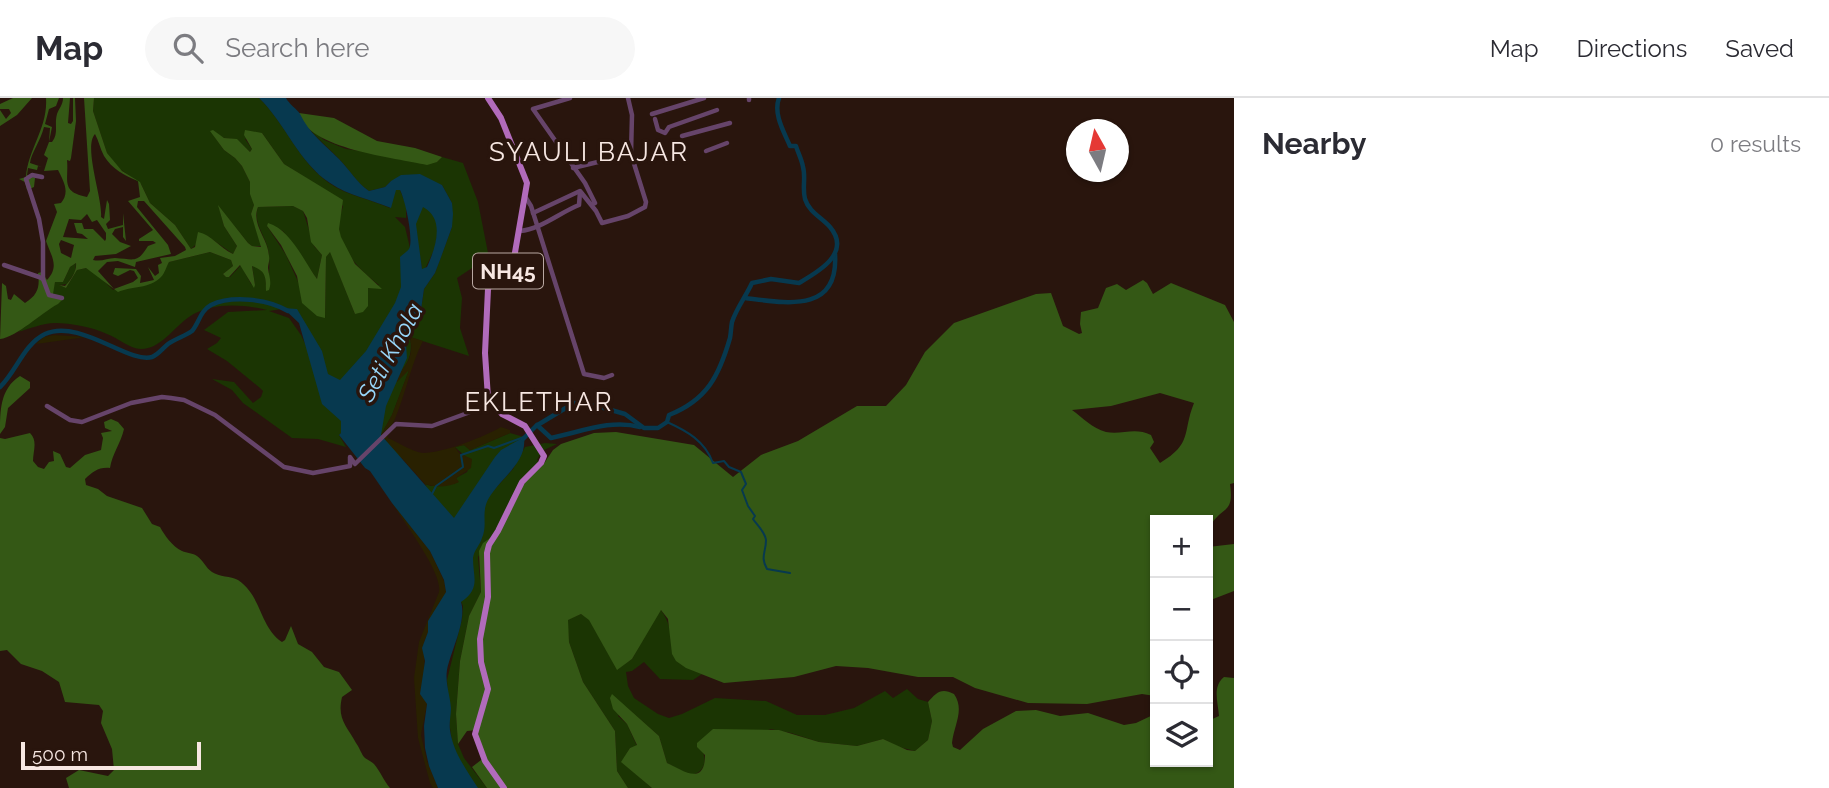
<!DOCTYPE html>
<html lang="en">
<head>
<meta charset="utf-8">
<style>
	:root { --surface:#fff; --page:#f7f7f7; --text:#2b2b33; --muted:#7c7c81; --line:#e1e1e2 }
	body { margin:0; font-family:Raleway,sans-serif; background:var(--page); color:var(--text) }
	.controls { position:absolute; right:21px; bottom:21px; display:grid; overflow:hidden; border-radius:0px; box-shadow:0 2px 5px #0004 }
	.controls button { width:63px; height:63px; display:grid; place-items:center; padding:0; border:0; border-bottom:2px solid var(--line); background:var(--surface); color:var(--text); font:35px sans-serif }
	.compass { position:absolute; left:1066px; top:21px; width:63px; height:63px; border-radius:50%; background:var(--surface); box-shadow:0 2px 5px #0004; rotate:352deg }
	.scale { position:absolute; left:21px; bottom:18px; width:180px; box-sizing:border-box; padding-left:7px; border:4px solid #f7e7e2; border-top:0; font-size:19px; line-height:24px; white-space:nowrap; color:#f7e7e2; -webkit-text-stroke:5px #29150d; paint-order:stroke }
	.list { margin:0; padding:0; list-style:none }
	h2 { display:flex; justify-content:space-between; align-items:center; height:91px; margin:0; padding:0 28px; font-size:30px }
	h2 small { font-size:23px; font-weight:400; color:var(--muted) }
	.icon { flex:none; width:38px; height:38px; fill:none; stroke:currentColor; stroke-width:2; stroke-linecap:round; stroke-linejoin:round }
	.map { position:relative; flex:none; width:1234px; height:690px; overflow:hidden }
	header { display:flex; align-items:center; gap:42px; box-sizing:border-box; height:98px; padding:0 35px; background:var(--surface); border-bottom:2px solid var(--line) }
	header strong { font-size:33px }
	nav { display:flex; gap:38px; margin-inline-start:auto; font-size:24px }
	.search { width:490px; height:63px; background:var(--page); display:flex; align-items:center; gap:18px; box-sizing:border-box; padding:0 24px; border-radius:38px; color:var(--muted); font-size:26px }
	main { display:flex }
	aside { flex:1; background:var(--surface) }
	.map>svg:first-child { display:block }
</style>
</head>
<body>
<header>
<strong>Map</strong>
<div class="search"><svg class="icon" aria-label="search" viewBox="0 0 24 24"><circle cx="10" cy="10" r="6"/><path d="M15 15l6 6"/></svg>Search here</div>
<nav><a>Map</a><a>Directions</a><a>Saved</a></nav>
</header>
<main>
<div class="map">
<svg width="1234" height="690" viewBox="0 0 1234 690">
	<rect width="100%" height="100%" fill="#29150d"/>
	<!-- green -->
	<g fill="#1b3503">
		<path d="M 94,0 L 259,0 C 285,25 299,64 329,85 C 348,98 370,101 390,110 L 395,92 L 400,92 L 406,107 L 406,120 L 395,119 L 405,129 L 410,150 L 398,208 L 335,300 L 308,234 L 288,210 L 269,213 L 289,220 L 301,237 L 341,323 L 341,335 L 339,337 L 346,349 L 318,341 L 292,340 L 243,305 L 232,292 L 212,281 L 234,284 L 253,305 L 261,299 L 263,293 L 260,290 L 227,263 L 207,251 L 217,245 L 221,240 L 204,232 L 228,214 L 267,212 C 243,206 210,204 189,219 C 174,229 161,251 141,251 C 130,251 118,240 107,236 C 92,229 71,225 55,225 C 43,225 29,231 18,234 L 48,211 L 55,184 L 63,184 L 70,169 L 76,165 L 75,174 L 67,186 L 59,187 L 66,190 L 77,172 L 86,170 L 98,177 L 113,192 C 144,186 151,193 169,164 L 210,154 L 231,162 L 233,168 L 223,176 L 226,179 L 230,179 L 241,167 L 251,186 L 255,187 L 252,167 C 267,175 266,176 266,193 C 269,181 270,170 269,159 C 269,140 252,128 258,109 L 293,108 L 303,113 L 314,148 L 322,157 L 317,181 L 283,133 L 267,128 L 286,157 L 300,188 L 325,220 L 326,159 L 330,153 L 355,216 L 368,202 L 368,190 L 379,187 C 362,174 341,154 339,131 C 338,123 341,115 343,108 L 325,92 L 284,66 L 262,35 L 245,41 L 252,51 L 250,54 C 236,39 233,42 214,38 L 224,52 L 235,60 L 242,68 L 250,84 L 254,107 L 251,116 L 262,148 L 252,148 L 248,145 L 219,109 L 224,128 L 237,148 L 233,156 L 206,137 L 191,151 L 175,127 L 150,105 L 141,86 L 117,69 L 107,55 L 93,13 Z"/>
		<path d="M 301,21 L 324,42 L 346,51 L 437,64 L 442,59 L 463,65 L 478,104 L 488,155 L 475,168 L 457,180 L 462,200 L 460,230 L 469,258 L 410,239 C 413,258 408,265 396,280 L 403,250 L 412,231 L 413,223 L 421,212 L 424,191 L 435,175 L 452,129 L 452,105 L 442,87 L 391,83 L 385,89 L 369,93 C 357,85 351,74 341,63 C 328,49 313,37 301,21 Z"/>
		<path d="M 411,102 L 442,109 L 435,150 L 425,171 L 422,171 Z"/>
		<path d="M 410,270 L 392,317 L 381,337 L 406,363 L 388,350 L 364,315 Z"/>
		<path d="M 510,335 L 524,339 L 457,425 L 428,392 L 425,386 L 431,388 L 458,384 L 456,380 L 467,374 L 471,364 L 455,349 L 464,347 L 470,352 Z"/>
		<path d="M 545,345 L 557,346 L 542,353 L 537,362 L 543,367 L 478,459 L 481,494 L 469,518 L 460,563 L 456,616 L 458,646 L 464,660 L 487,690 L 459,690 L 450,630 L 447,582 L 462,521 L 463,508 L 458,497 L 460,430 L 513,371 L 525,349 Z"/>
		<path d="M 660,511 C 683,540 654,558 702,576 L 693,582 L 660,581 L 644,564 L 632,573 L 626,574 L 628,588 L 634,600 L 658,616 L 669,620 L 682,616 L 715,600 L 766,603 L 797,617 L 825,617 L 854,610 L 885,593 L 893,600 L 907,591 L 918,601 L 928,604 L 932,623 L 928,642 L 915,653 L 899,649 L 883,641 L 857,648 L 819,644 L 791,635 L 771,631 L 703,654 C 705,660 706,666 701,672 C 691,683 678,670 667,665 L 659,638 L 625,608 L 618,618 L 627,626 L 637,648 L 630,650 L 622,664 L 652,690 L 628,690 L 617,673 L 615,633 L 583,584 L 569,544 L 567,522 L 581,516 L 589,521 L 617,571 L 632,561 Z"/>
	</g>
	<!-- forest -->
	<g fill="#345815" fill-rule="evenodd">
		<path d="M 13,0 L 32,0 L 17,17 L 0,28 L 0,12 L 6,21 L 11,15 L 9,11 L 0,11 L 0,6 Z"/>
		<path d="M 46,0 L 59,0 L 56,8 L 49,11 L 45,26 L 52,29 L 49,44 L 52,44 C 59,35 54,27 57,16 C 59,10 63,7 63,0 L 70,0 L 68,25 L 71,26 L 73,23 L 73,0 L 75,0 L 76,23 L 71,60 L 70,63 L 67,62 C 69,82 60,94 87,99 L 90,93 L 84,0 L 94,0 L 93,13 L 107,55 L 122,73 L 140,84 L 150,105 L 175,127 L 191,151 L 195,149 L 198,134 C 212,137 220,150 233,156 L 237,148 L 224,128 L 218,107 L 248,145 L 252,148 L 261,149 L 251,116 L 254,107 L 250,96 L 250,84 L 242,68 L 235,60 L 224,52 L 210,33 L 213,32 L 224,40 L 237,41 L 250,54 L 252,51 L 244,37 L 245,32 L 262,35 L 284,66 L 343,102 L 339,131 L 341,139 L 355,166 L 382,191 L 368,190 L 368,208 L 363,214 L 355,216 L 330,154 L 326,159 L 325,220 L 317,218 L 302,205 L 297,178 L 281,147 L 267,128 L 268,125 C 290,131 304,163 317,181 L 322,157 L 311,144 L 307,120 L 303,113 L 293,108 L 258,109 C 251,127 268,140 269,158 C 270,162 268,166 268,170 C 269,179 272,183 269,192 L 266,193 C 266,179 266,173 252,168 L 255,187 L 254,190 L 240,167 L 229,179 L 226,179 L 223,176 L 233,168 L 231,162 L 210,154 L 169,164 C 166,169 165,175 161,179 C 150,191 131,188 118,194 L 86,170 L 77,172 L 66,190 L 59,187 L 65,188 C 71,182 77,173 76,165 L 70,169 L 63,184 L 55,184 L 53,196 L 62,202 L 58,206 C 41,215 17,239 0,241 L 2,185 L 6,188 L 8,201 L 11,202 L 14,196 L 25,205 C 38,197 40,189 38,175 L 42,174 L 47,182 C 60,168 51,158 46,143 L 57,114 L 54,106 L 61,105 C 70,94 64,84 58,72 L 44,73 L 48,60 L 44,57 L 49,44 L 50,30 L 44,29 C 41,42 31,55 30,65 L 42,69 L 38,68 L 37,72 L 28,70 L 27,77 L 35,80 L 34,89 L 27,92 L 25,84 L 19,81 L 26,79 C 28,51 48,30 46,0 ZM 95,36 C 99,43 100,51 104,58 C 112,71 125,78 138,83 L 140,99 L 128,103 L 153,132 L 139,141 L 139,143 L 153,143 L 156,145 L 148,148 C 137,166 134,161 115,160 C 107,160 102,164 93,162 L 95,158 L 116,156 L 131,148 L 120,144 L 112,136 L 115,131 L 123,129 L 123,139 L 126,143 L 123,115 L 123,127 L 108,131 L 106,126 L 110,122 L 109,106 L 107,102 L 104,121 L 101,119 C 103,101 83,49 95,36 ZM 138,103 L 144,103 L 185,149 L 186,152 L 175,158 L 160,160 L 162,165 L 158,167 L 159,175 L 155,178 L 148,169 L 154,182 L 140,185 L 141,178 L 136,171 L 115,170 L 113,176 L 118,178 L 130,172 L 134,173 L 138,180 L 133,184 L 114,191 L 98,173 L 107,164 L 118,163 L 135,169 L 136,164 L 171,156 L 168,147 L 137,109 ZM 87,116 L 92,124 L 97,122 L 106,135 L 106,141 L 105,143 L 93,131 L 84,131 L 82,125 L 74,125 L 77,135 L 82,136 L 88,141 L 63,139 L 69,121 L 81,122 ZM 61,142 L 74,147 L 71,160 L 61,155 L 59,146 Z"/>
		<path d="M 299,15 L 334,20 L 377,43 L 415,50 L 442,59 L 437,64 L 427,67 C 397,60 306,51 299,15 Z"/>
		<path d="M 1143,182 L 1147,185 L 1153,196 L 1171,185 L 1225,207 L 1234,224 L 1234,385 L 1230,386 C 1234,415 1224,408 1212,425 C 1209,429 1209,438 1208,442 L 1208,422 L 1155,422 L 1155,598 L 1142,596 L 1087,606 L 1028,605 L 975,590 L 953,579 L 918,579 L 868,570 L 836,568 L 794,579 L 724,585 L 686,570 L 676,563 L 672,556 L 668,521 L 661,512 L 632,561 L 617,572 L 589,522 L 581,516 L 568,522 L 569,544 L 583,584 L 615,633 L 617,673 L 628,690 L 487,690 L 472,669 L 485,659 L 477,632 L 467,633 L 458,646 L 456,616 L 460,563 L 469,518 L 481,494 L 479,453 L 483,445 L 493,438 L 526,382 L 543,367 L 553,352 L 561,346 L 594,335 L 616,334 L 694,347 L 733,379 L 761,357 L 798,343 L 857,308 L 886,308 L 906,287 L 925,254 L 954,225 L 1036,196 L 1051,195 L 1063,228 L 1079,236 L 1082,235 L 1080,226 L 1081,214 L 1098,210 L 1106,190 L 1117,186 L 1126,192 ZM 1160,295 L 1194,305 C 1182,335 1193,345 1160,365 L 1150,350 L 1154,344 L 1151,337 C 1135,329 1122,337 1106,334 C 1092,330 1083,320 1072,312 L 1111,308 Z"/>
		<path d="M 20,278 L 30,284 L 30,290 L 8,310 L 5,329 L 0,336 C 0,312 0,291 20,278 Z"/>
		<path d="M 111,321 L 118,324 L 124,331 C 121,345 112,356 110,370 C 98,369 93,374 85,381 L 86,387 L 98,391 L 107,398 L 142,410 L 152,426 L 160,429 C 165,438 172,448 182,453 C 187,455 193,455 197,458 C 203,462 206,470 212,474 C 219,479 231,478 238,482 C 262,498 259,528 282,544 L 285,542 L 291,528 L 298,546 L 312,554 L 324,569 L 339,574 L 352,592 L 342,599 C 337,621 346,627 356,645 C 360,650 361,656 365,660 C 368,662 372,664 374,666 C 380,673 384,683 390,690 L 69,690 L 66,680 L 79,672 L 108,678 L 114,672 L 112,651 L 101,625 L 103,613 L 99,607 L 65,604 L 59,584 L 42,573 L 21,566 L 7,552 L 0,553 L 0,340 L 5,341 L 30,335 C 38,343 33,353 33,363 L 38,369 L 44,371 L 49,364 L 54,363 L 53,353 L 60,356 L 66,369 L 70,370 L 85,357 L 101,352 L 103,340 L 101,335 L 112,333 L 105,330 L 104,324 Z"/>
		<path d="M 1234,446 L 1234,493 L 1208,503 L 1208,449 Z"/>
		<path d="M 1224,579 L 1234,580 L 1234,690 L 652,690 L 621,664 L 630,650 L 637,647 L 627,626 L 613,611 L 610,600 L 612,596 L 659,638 L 667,665 C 682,672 705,689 705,657 L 697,649 L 697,645 L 713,631 L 779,632 L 819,644 L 857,648 L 883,641 L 907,652 L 915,653 L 928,642 L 932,623 L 928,604 C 936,595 941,589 954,596 C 965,612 954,627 952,645 L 953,649 L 960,652 L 983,631 L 1016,613 L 1036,612 L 1060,618 L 1088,615 L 1124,627 L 1136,625 L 1155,616 L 1155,664 L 1208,664 L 1208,623 L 1219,618 C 1218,604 1212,589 1224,579 Z"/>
	</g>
	<!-- sand -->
	<g fill="#292101">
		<path d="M 54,237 L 86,239 L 36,246 L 44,239 Z"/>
		<path d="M 410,239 L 423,243 C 408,272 404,309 387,336 L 388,340 C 398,344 412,354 423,355 C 443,355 484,339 501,329 L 510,332 L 510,335 L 470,352 L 464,347 L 455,349 L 459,355 L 472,361 L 471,370 L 456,380 L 459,384 C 449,389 436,390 425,386 L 381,337 L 392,317 L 409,272 L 397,284 L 359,277 L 355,284 L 336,296 L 353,283 L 360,273 L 366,272 L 396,280 C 408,265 414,258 410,239 Z"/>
		<path d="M 392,405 L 430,453 L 444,483 L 446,494 L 424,544 L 425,602 L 427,606 L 421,637 L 427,663 L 438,690 L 433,690 L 430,685 L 418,640 L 414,580 L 419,544 L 439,494 C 443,475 403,423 392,405 Z"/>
	</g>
	<!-- water -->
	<path fill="#07394f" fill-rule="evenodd" d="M 259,0 L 286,0 C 289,6 297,11 300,16 C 309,35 324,46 339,61 C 350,72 356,84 369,93 L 385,89 L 391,83 L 401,77 L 420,76 L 442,87 L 452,105 L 453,116 L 452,129 L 440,162 L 435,175 L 424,191 L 421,212 L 413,223 L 412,231 L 406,246 L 407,260 L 386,308 L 381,337 L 454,420 L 495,359 L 501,352 L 524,339 C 527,362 506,376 493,394 C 478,413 489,423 482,440 C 480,447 474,452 473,460 C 473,480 481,490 461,504 C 467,523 451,552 447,572 C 445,585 450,597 451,610 C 451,617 449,624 450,632 C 453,654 466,671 478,690 L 438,690 L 429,668 L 425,650 L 424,628 L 427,606 L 420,596 L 425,563 L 422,550 L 428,534 L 428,523 L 446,494 L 444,482 L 430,453 L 392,405 L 370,373 L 365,370 L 339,337 L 341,335 L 341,323 L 322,306 L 299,225 L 283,210 L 297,211 L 322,253 L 328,276 L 340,282 L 366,253 L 395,205 L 401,189 L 400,159 C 403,156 407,154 409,151 C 414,142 405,101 400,92 L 396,92 L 391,110 C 370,101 349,98 330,85 C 299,65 285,25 259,0 ZM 423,109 C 446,121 435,151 427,169 L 422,171 L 416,126 Z"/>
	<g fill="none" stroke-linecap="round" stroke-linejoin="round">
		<!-- stream -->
		<g stroke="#07394f" stroke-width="2">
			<path d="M 667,324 C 687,333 705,343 713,365 L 724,363 L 729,369 L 741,374 L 746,386 L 742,392 L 748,408 L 755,418 L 753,421 C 757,427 765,434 766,442 C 766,454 760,459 767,471 L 790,475"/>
			<path d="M 431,398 L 436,388 L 463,369 L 461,357 L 488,348 L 494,350 L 524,339"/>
		</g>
		<!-- river -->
		<g stroke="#07394f" stroke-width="4.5">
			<path d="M 745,200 C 786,205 839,216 835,156"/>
			<path d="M 0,289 C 16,274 24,246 45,236 C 79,220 129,266 152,259 C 158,257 163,250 168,246 C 175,241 185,238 192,233 C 199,225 200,213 211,207 C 232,197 268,201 288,213"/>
			<path d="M 537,327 L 551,340 C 581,334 610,321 640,329"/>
			<path d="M 523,341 L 536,328 L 574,305 L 597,308 L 625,316 L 644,330 L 658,330 L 667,324 L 669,317 C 707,302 719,278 730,240 C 731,235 731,229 732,224 C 736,211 746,198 752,185 L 771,181 L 799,185 C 818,174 852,155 830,129 C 821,119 809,114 805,101 C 802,90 806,79 803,69 C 802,62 798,55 796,48 L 790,48 C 784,34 773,16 779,0"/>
		</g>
		<!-- minor -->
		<g stroke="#66446a" stroke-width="4.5">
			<path d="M 570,0 L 533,11 L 585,85 L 595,105 L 592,106"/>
			<path d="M 749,2 L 749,0"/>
			<path d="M 652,16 L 704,0"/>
			<path d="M 655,21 L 658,32 L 665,35 L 669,29 L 717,12"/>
			<path d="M 682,38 L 730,25"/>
			<path d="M 706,53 L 727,45"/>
			<path d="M 573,70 L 631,56"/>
			<path d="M 42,79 L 32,77 L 26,81 L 39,121 L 43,144 L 43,181"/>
			<path d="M 526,100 L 531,108 L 584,276 L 604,280 L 612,277"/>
			<path d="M 533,115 L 580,93 L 596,113 L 602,125 L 628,118 L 645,109 L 646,104 L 631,56 L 632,17 L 628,0"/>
			<path d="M 520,133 C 541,131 559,115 579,107 L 580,94"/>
			<path d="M 4,167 L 39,179 L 43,181 L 49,197 L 62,200"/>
			<path d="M 47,308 L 70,322 L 82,324 L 131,305 L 162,299 L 171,300 L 184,302 L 215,317 L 284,369 L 313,375 L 350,368 L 350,359 L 355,366 L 396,326 L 432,328 L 492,306"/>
		</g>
		<!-- major -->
		<path stroke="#b16bbb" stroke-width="6" d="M 488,0 L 501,20 L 527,85 L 513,166 C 506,176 493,179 488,191 L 485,255 L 488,300 L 502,316 L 525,328 L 544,358 L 541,365 L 522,384 L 498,433 L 489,447 L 487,455 L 488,499 L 480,541 L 481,564 L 488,591 L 475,636 L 485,663 L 504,690"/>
	</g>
	<g text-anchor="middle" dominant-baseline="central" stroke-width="7" stroke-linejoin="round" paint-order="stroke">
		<!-- shield labels -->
		<rect fill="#29150d" stroke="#b9a8a2" stroke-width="2" x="473" y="155.5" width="70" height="35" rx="5"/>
		<g font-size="21" font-weight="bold" fill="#f7e7e2">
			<text x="508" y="173">NH45</text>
		</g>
		<!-- water labels -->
		<g font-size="24" font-style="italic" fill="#97d6f9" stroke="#29150d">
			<text transform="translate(390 254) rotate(-61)">Seti Khola</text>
		</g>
		<!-- quarter labels -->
		<g font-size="26" letter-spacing="2" fill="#f7e7e2" stroke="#29150d">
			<text x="589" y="54">SYAULI BAJAR</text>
			<text x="539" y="304">EKLETHAR</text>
		</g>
	</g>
</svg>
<div class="controls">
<button>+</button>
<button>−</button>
<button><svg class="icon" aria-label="locate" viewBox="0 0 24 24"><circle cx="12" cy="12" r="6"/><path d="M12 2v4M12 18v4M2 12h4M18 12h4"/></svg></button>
<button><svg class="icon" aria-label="layers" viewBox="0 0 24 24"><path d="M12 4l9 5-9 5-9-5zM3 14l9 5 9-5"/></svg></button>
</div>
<svg class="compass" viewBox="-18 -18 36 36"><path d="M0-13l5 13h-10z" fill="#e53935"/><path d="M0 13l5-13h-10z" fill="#7c7c81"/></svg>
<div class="scale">500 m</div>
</div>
<aside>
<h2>Nearby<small>0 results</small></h2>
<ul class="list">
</ul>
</aside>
</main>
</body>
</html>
